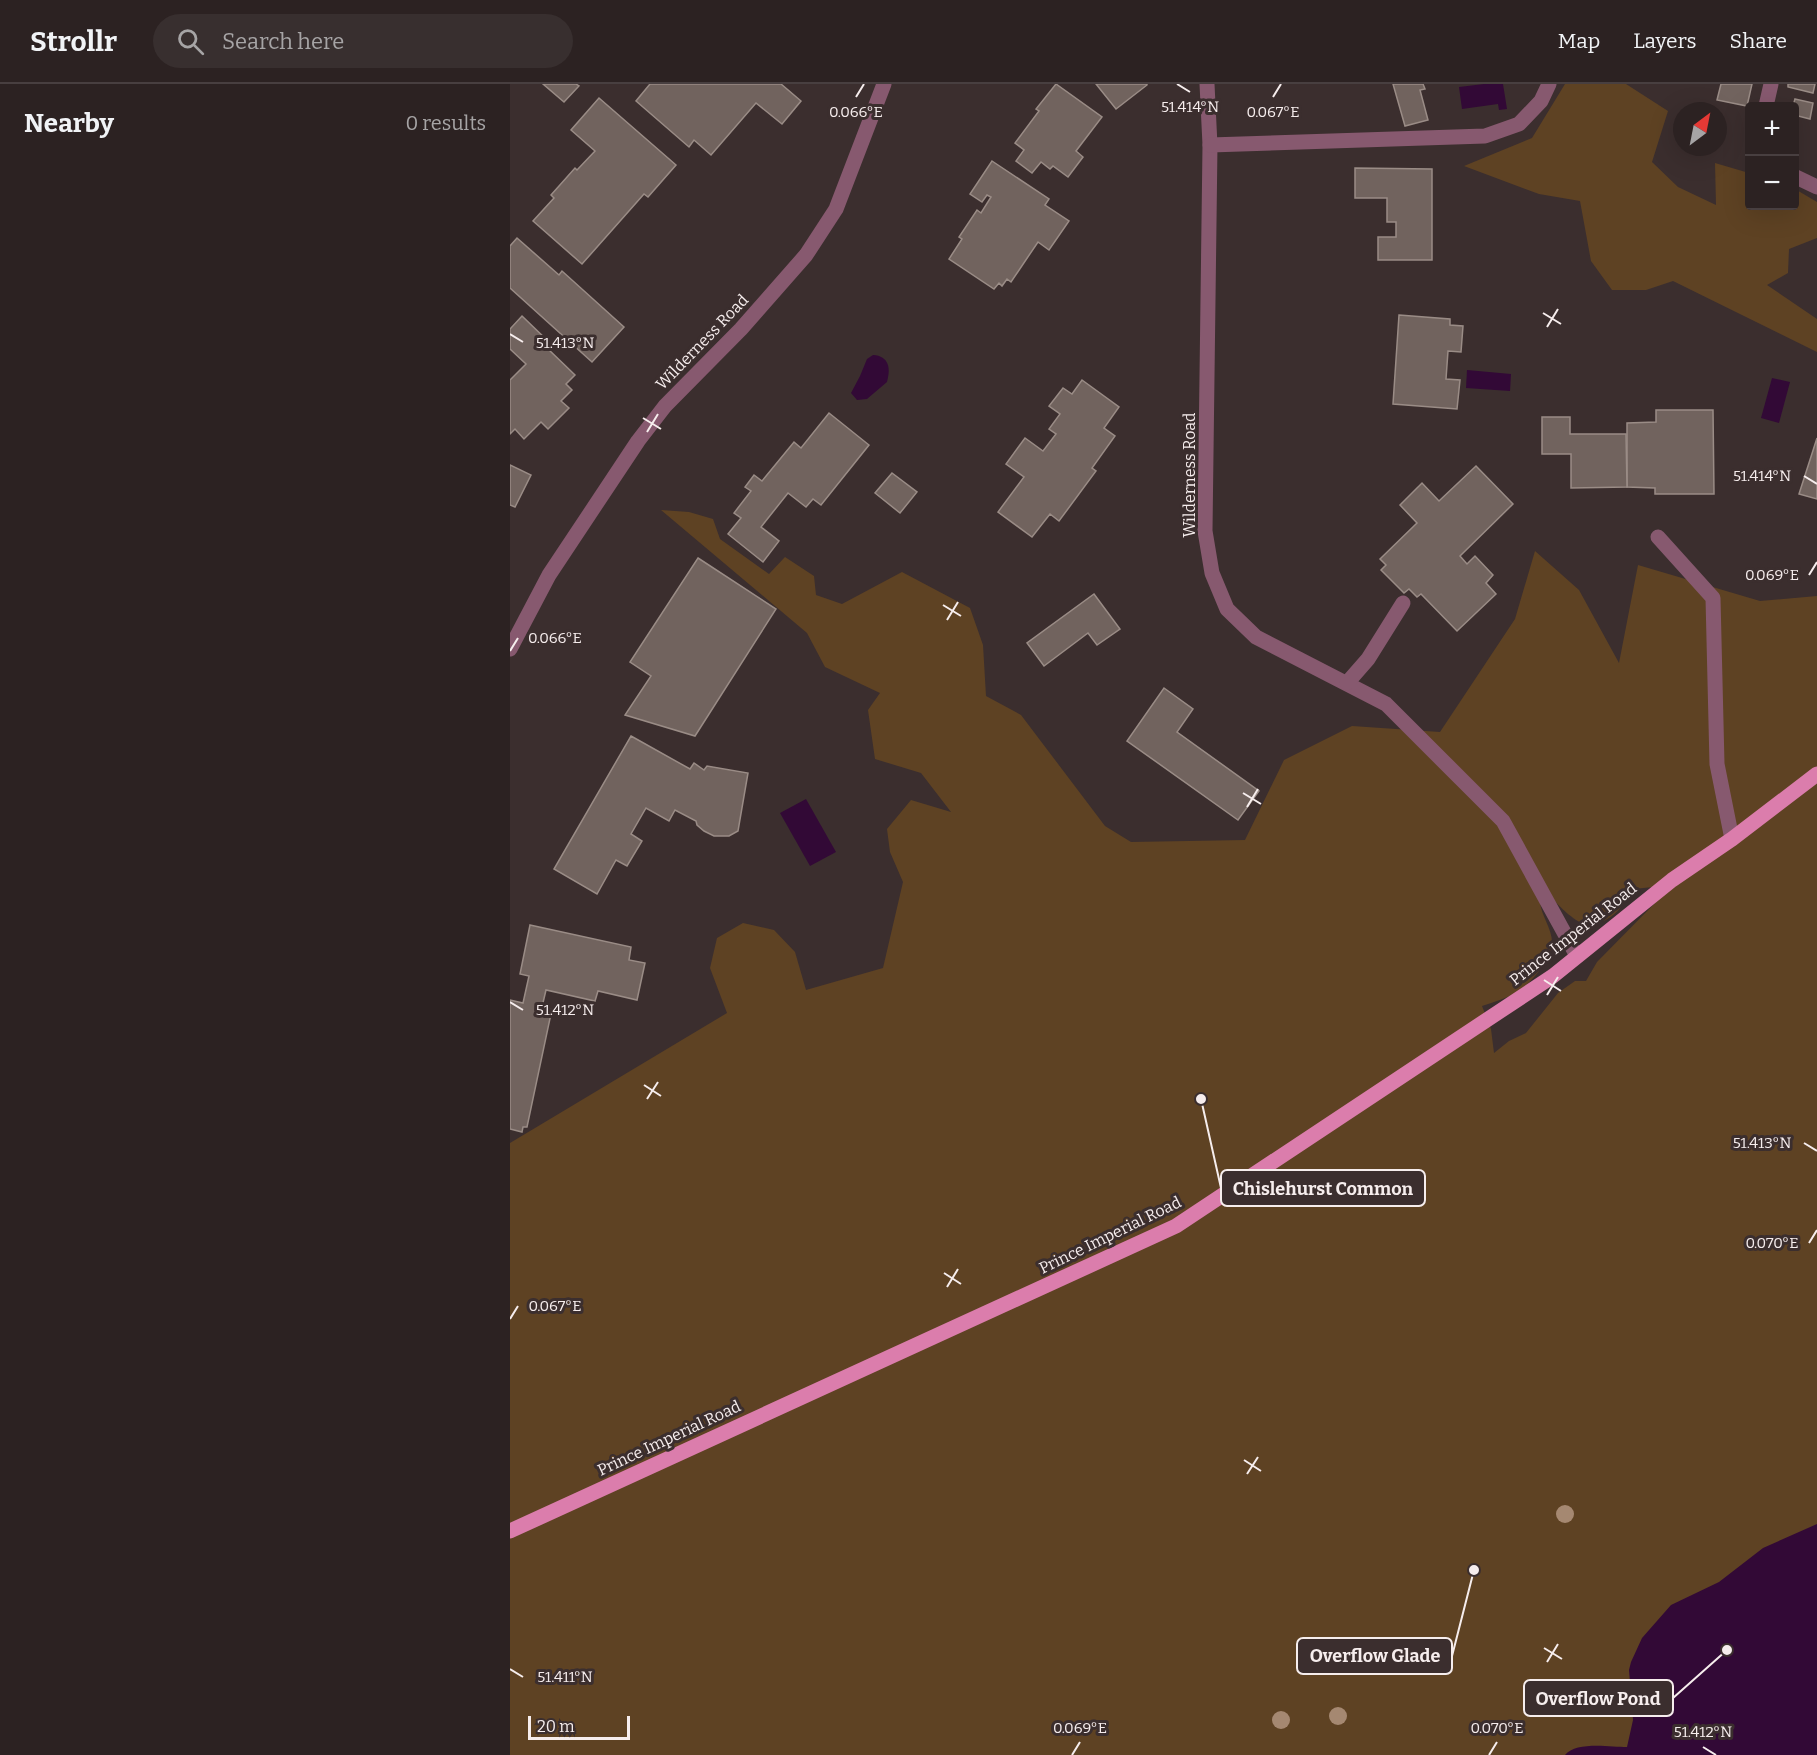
<!DOCTYPE html>
<html lang="en">
<head>
<meta charset="utf-8">
<style>
	:root { --surface:#2c2222; --page:#382f2f; --text:#f1f3f6; --muted:#a6a4a5; --line:#483f40 }
	body { margin:0; font-family:Bitter,serif; background:var(--page); color:var(--text) }
	.controls { position:absolute; right:18px; top:18px; display:grid; overflow:hidden; border-radius:6px; box-shadow:0 6px 24px #0002 }
	.controls button { width:54px; height:54px; display:grid; place-items:center; padding:0; border:0; border-bottom:2px solid var(--line); background:var(--surface); color:var(--text); font:30px sans-serif }
	.compass { position:absolute; left:1163px; top:18px; width:54px; height:54px; border-radius:50%; background:var(--surface); box-shadow:0 6px 24px #0002; rotate:32deg }
	.scale { position:absolute; left:18px; bottom:15px; width:102px; box-sizing:border-box; padding-left:6px; border:3px solid #f6eded; border-top:0; font-size:16px; line-height:21px; white-space:nowrap; color:#f6eded; -webkit-text-stroke:4px #3b2e2e; paint-order:stroke }
	.list { margin:0; padding:0; list-style:none }
	h2 { display:flex; justify-content:space-between; align-items:center; height:78px; margin:0; padding:0 24px; font-size:26px }
	h2 small { font-size:20px; font-weight:400; color:var(--muted) }
	.icon { flex:none; width:33px; height:33px; fill:none; stroke:currentColor; stroke-width:2; stroke-linecap:round; stroke-linejoin:round }
	.map { position:relative; flex:none; width:1307px; height:1671px; overflow:hidden }
	header { display:flex; align-items:center; gap:36px; box-sizing:border-box; height:84px; padding:0 30px; background:var(--surface); border-bottom:2px solid var(--line) }
	header strong { font-size:28px }
	nav { display:flex; gap:33px; margin-inline-start:auto; font-size:21px }
	.search { width:420px; height:54px; background:var(--page); display:flex; align-items:center; gap:15px; box-sizing:border-box; padding:0 21px; border-radius:33px; color:var(--muted); font-size:22px }
	main { display:flex }
	aside { flex:1; background:var(--surface) }
	.map>svg:first-child { display:block }
</style>
</head>
<body>
<header>
<strong>Strollr</strong>
<div class="search"><svg class="icon" aria-label="search" viewBox="0 0 24 24"><circle cx="10" cy="10" r="6"/><path d="M15 15l6 6"/></svg>Search here</div>
<nav><a>Map</a><a>Layers</a><a>Share</a></nav>
</header>
<main>
<aside>
<h2>Nearby<small>0 results</small></h2>
<ul class="list">
</ul>
</aside>
<div class="map">
<svg width="1307" height="1671" viewBox="0 0 1307 1671">
	<rect width="100%" height="100%" fill="#3b2e2e"/>
	<!-- green -->
	<g fill="#5e4223" fill-rule="evenodd">
		<path d="M 1055,0 L 1116,0 L 1158,27 L 1142,78 L 1168,103 L 1206,121 L 1205,79 L 1239,89 L 1240,122 L 1284,122 L 1285,105 L 1307,118 L 1307,154 L 1279,165 L 1278,189 L 1257,201 L 1307,235 L 1307,268 L 1163,197 L 1136,206 L 1102,206 L 1081,177 L 1070,117 L 1029,110 L 954,82 L 1022,54 Z"/>
		<path d="M 151,426 L 179,428 L 203,435 L 210,455 L 259,490 L 275,473 L 304,492 L 306,511 L 332,520 L 392,488 L 460,524 L 473,561 L 476,612 L 511,631 L 595,742 L 621,758 L 735,756 L 774,676 L 842,642 L 930,648 L 1005,535 L 1025,467 L 1069,506 L 1109,579 L 1128,481 L 1250,517 L 1307,512 L 1307,1671 L 0,1671 L 0,1059 L 217,929 L 200,884 L 207,854 L 233,839 L 264,846 L 285,868 L 296,906 L 373,884 L 393,798 L 380,768 L 377,745 L 401,716 L 441,728 L 411,689 L 365,675 L 358,626 L 370,609 L 315,583 L 297,549 ZM 1143,803 L 1147,817 L 1087,878 L 1076,897 L 1065,897 L 1048,909 L 1016,949 L 999,957 L 984,969 L 981,945 L 972,922 C 984,918 997,914 1008,908 C 1021,899 1042,875 1042,858 C 1042,845 1031,831 1030,818 L 1043,815 C 1049,822 1064,837 1073,839 C 1096,845 1114,822 1124,805 Z"/>
	</g>
	<!-- water -->
	<g fill="#320936">
		<path d="M 974,0 L 993,0 L 997,25 L 989,26 L 988,20 L 952,25 L 949,3 Z"/>
		<path d="M 363,271 C 379,272 381,284 377,298 L 357,315 L 347,316 L 341,309 L 350,292 L 357,275 Z"/>
		<path d="M 957,286 L 1001,290 L 1000,307 L 956,304 Z"/>
		<path d="M 1262,294 L 1280,298 L 1269,339 L 1251,334 Z"/>
		<path d="M 296,715 L 326,768 L 300,782 L 270,729 Z"/>
		<path d="M 1307,1440 L 1307,1671 L 1055,1671 C 1066,1657 1100,1663 1117,1663 L 1123,1636 L 1119,1586 L 1121,1578 L 1132,1554 L 1161,1521 L 1209,1498 L 1253,1464 Z"/>
	</g>
	<!-- building -->
	<g fill="#71635e" stroke="#9a8c86" stroke-width="1.5">
		<path d="M 33,0 L 66,0 L 69,2 L 54,18 Z"/>
		<path d="M 140,0 L 271,0 L 291,17 L 272,40 L 246,19 L 201,71 L 184,56 L 179,63 L 126,17 Z"/>
		<path d="M 546,0 L 592,33 L 566,67 L 573,73 L 558,93 L 543,82 L 540,85 L 531,78 L 522,89 L 506,77 L 514,66 L 505,59 L 529,27 L 526,25 Z"/>
		<path d="M 586,0 L 637,0 L 637,1 L 606,25 Z"/>
		<path d="M 883,0 L 913,0 L 915,5 L 910,6 L 918,36 L 895,42 Z"/>
		<path d="M 1211,0 L 1242,0 L 1237,22 L 1207,16 Z"/>
		<path d="M 1278,0 L 1305,0 L 1303,9 L 1278,3 Z"/>
		<path d="M 89,14 L 166,81 L 138,113 L 134,110 L 72,180 L 23,137 L 44,114 L 41,111 L 65,84 L 67,86 L 85,67 L 61,46 Z"/>
		<path d="M 1285,15 L 1303,19 L 1300,35 L 1284,31 L 1283,22 Z"/>
		<path d="M 482,77 L 539,115 L 535,121 L 559,137 L 539,166 L 528,158 L 501,198 L 497,195 L 492,202 L 489,199 L 484,205 L 439,175 L 452,155 L 449,153 L 467,126 L 471,129 L 481,113 L 477,111 L 472,118 L 460,110 Z"/>
		<path d="M 845,84 L 922,85 L 922,176 L 868,176 L 868,153 L 886,153 L 886,138 L 877,138 L 877,114 L 845,114 Z"/>
		<path d="M 7,154 L 49,191 L 52,187 L 114,243 L 82,278 L 0,204 L 0,162 Z"/>
		<path d="M 889,231 L 940,235 L 940,241 L 953,242 L 951,268 L 938,267 L 936,295 L 950,296 L 947,325 L 883,320 Z"/>
		<path d="M 12,232 L 41,260 L 37,264 L 65,291 L 56,300 L 62,306 L 51,317 L 59,324 L 38,345 L 31,338 L 14,355 L 5,345 L 0,350 L 0,296 L 16,280 L 0,265 L 0,245 Z"/>
		<path d="M 572,296 L 609,323 L 594,344 L 605,352 L 582,384 L 586,387 L 549,437 L 540,430 L 522,453 L 488,428 L 514,393 L 496,380 L 515,354 L 533,367 L 546,350 L 539,345 L 550,330 L 539,322 L 553,304 L 562,310 Z"/>
		<path d="M 1146,326 L 1203,326 L 1204,410 L 1145,410 L 1145,404 L 1117,403 L 1117,339 L 1146,338 Z"/>
		<path d="M 319,329 L 359,361 L 311,421 L 303,415 L 296,423 L 278,409 L 251,443 L 269,457 L 253,478 L 218,450 L 231,434 L 224,429 L 241,407 L 235,403 L 244,391 L 252,397 L 284,358 L 291,364 Z"/>
		<path d="M 1032,333 L 1060,333 L 1060,350 L 1116,350 L 1117,403 L 1061,404 L 1061,370 L 1032,370 Z"/>
		<path d="M 1307,354 L 1307,415 L 1289,410 Z"/>
		<path d="M 0,381 L 21,391 L 5,423 L 0,421 Z"/>
		<path d="M 966,382 L 1003,420 L 950,472 L 957,480 L 965,472 L 983,491 L 976,499 L 986,510 L 947,547 L 911,510 L 907,513 L 899,505 L 894,509 L 871,486 L 876,481 L 870,475 L 907,439 L 890,421 L 912,399 L 929,417 Z"/>
		<path d="M 382,389 L 407,408 L 390,429 L 365,409 Z"/>
		<path d="M 188,474 L 266,525 L 185,652 L 115,631 L 141,592 L 120,578 Z"/>
		<path d="M 584,510 L 610,545 L 587,561 L 578,549 L 534,582 L 517,559 Z"/>
		<path d="M 654,604 L 683,625 L 667,648 L 749,707 L 728,736 L 617,657 Z"/>
		<path d="M 121,652 L 180,685 L 184,679 L 194,686 L 197,682 L 238,689 L 228,747 L 219,752 L 204,752 L 194,747 L 187,741 L 186,737 L 165,726 L 159,737 L 136,724 L 121,750 L 132,757 L 117,782 L 106,776 L 87,810 L 44,785 Z"/>
		<path d="M 20,841 L 121,863 L 119,876 L 135,879 L 127,916 L 88,907 L 85,917 L 36,906 L 32,923 L 42,925 L 17,1043 L 13,1043 L 12,1048 L 0,1045 L 0,916 L 13,919 L 19,892 L 10,890 Z"/>
	</g>
	<g fill="none" stroke-linecap="round" stroke-linejoin="round">
		<!-- minor -->
		<g stroke="#87596f" stroke-width="15">
			<path d="M 697,0 L 700,61 L 695,447 L 702,489 L 717,525 L 746,553 L 876,620 L 993,737 L 1067,872"/>
			<path d="M 1256,22 L 1261,0"/>
			<path d="M 700,61 L 975,52 L 1009,40 L 1031,17 L 1039,0"/>
			<path d="M 1284,92 L 1307,103"/>
			<path d="M 1148,453 L 1203,514 L 1207,680 L 1222,755"/>
			<path d="M 0,565 L 39,491 L 128,357 L 155,322 L 231,245 L 296,171 L 326,125 L 374,0"/>
			<path d="M 837,599 L 858,575 L 893,519"/>
		</g>
		<!-- major -->
		<path stroke="#db7dac" stroke-width="15" d="M 0,1447 L 666,1142 L 1043,892 L 1162,796 L 1222,755 L 1307,690"/>
	</g>
	<!-- trees -->
	<g fill="#a58871">
		<circle cx="1055" cy="1430" r="9"/>
		<circle cx="828" cy="1632" r="9"/>
		<circle cx="771" cy="1636" r="9"/>
	</g>
	<!-- ticks -->
	<path fill="none" stroke="#f6eded" stroke-width="2" d="M 667,0 L 680,8M 346,13 L 354,0M 763,13 L 771,0M 1033,229 L 1051,240M 1037,243 L 1048,225M 0,250 L 13,258M 133,334 L 151,345M 137,348 L 148,330M 1294,392 L 1307,400M 1299,491 L 1307,478M 433,521 L 451,532M 437,536 L 448,518M 0,567 L 8,554M 733,709 L 751,720M 737,723 L 748,705M 1034,896 L 1051,907M 1037,911 L 1048,893M 0,918 L 13,926M 134,1001 L 151,1012M 137,1015 L 148,998M 1294,1059 L 1307,1067M 1299,1159 L 1307,1146M 434,1189 L 451,1200M 437,1203 L 448,1185M 0,1235 L 8,1222M 734,1376 L 751,1387M 737,1390 L 748,1373M 1034,1564 L 1052,1575M 1037,1578 L 1048,1560M 0,1585 L 13,1593M 1193,1663 L 1206,1671M 562,1671 L 570,1658M 979,1671 L 987,1658"/>
	<g text-anchor="middle" dominant-baseline="central" stroke-width="6" stroke-linejoin="round" paint-order="stroke">
		<!-- street labels -->
		<g font-size="16" fill="#f6eded" stroke="#3b2e2e">
			<text transform="translate(192 258) rotate(-46)">Wilderness Road</text>
			<text transform="translate(679 391) rotate(-90)">Wilderness Road</text>
			<text transform="translate(1063 850) rotate(-38)">Prince Imperial Road</text>
			<text transform="translate(600 1151) rotate(-26)">Prince Imperial Road</text>
			<text transform="translate(159 1354) rotate(-25)">Prince Imperial Road</text>
		</g>
	</g>
	<g font-size="15" text-anchor="middle" fill="#f6eded" stroke="#3b2e2e" stroke-width="6" stroke-linejoin="round" paint-order="stroke">
		<text x="680" y="28">51.414°N</text>
		<text x="346" y="33">0.066°E</text>
		<text x="763" y="33">0.067°E</text>
		<text x="55" y="264">51.413°N</text>
		<text x="1252" y="397">51.414°N</text>
		<text x="1262" y="496">0.069°E</text>
		<text x="45" y="559">0.066°E</text>
		<text x="55" y="931">51.412°N</text>
		<text x="1252" y="1064">51.413°N</text>
		<text x="1262" y="1164">0.070°E</text>
		<text x="45" y="1227">0.067°E</text>
		<text x="55" y="1598">51.411°N</text>
		<text x="570" y="1649">0.069°E</text>
		<text x="987" y="1649">0.070°E</text>
		<text x="1193" y="1653">51.412°N</text>
	</g>
	<!-- callouts -->
	<path fill="none" stroke="#f6eded" stroke-width="2" d="M691 1015L711 1104M964 1486L942 1572M1217 1566L1163 1614"/>
	<g fill="#f6eded" stroke="#3b2e2e" stroke-width="2">
		<circle cx="691" cy="1015" r="6"/>
		<circle cx="964" cy="1486" r="6"/>
		<circle cx="1217" cy="1566" r="6"/>
	</g>
	<g fill="#3b2e2e" stroke="#f6eded" stroke-width="2">
		<rect x="711" y="1086" width="204" height="36" rx="6"/>
		<rect x="787" y="1554" width="155" height="36" rx="6"/>
		<rect x="1014" y="1596" width="149" height="36" rx="6"/>
	</g>
	<g font-size="18" text-anchor="middle" font-weight="bold" fill="#f6eded">
		<text x="813" y="1111">Chislehurst Common</text>
		<text x="865" y="1578">Overflow Glade</text>
		<text x="1088" y="1621">Overflow Pond</text>
	</g>
</svg>
<div class="controls">
<button>+</button>
<button>−</button>
</div>
<svg class="compass" viewBox="-18 -18 36 36"><path d="M0-13l5 13h-10z" fill="#e53935"/><path d="M0 13l5-13h-10z" fill="#a6a4a5"/></svg>
<div class="scale">20 m</div>
</div>
</main>
</body>
</html>
